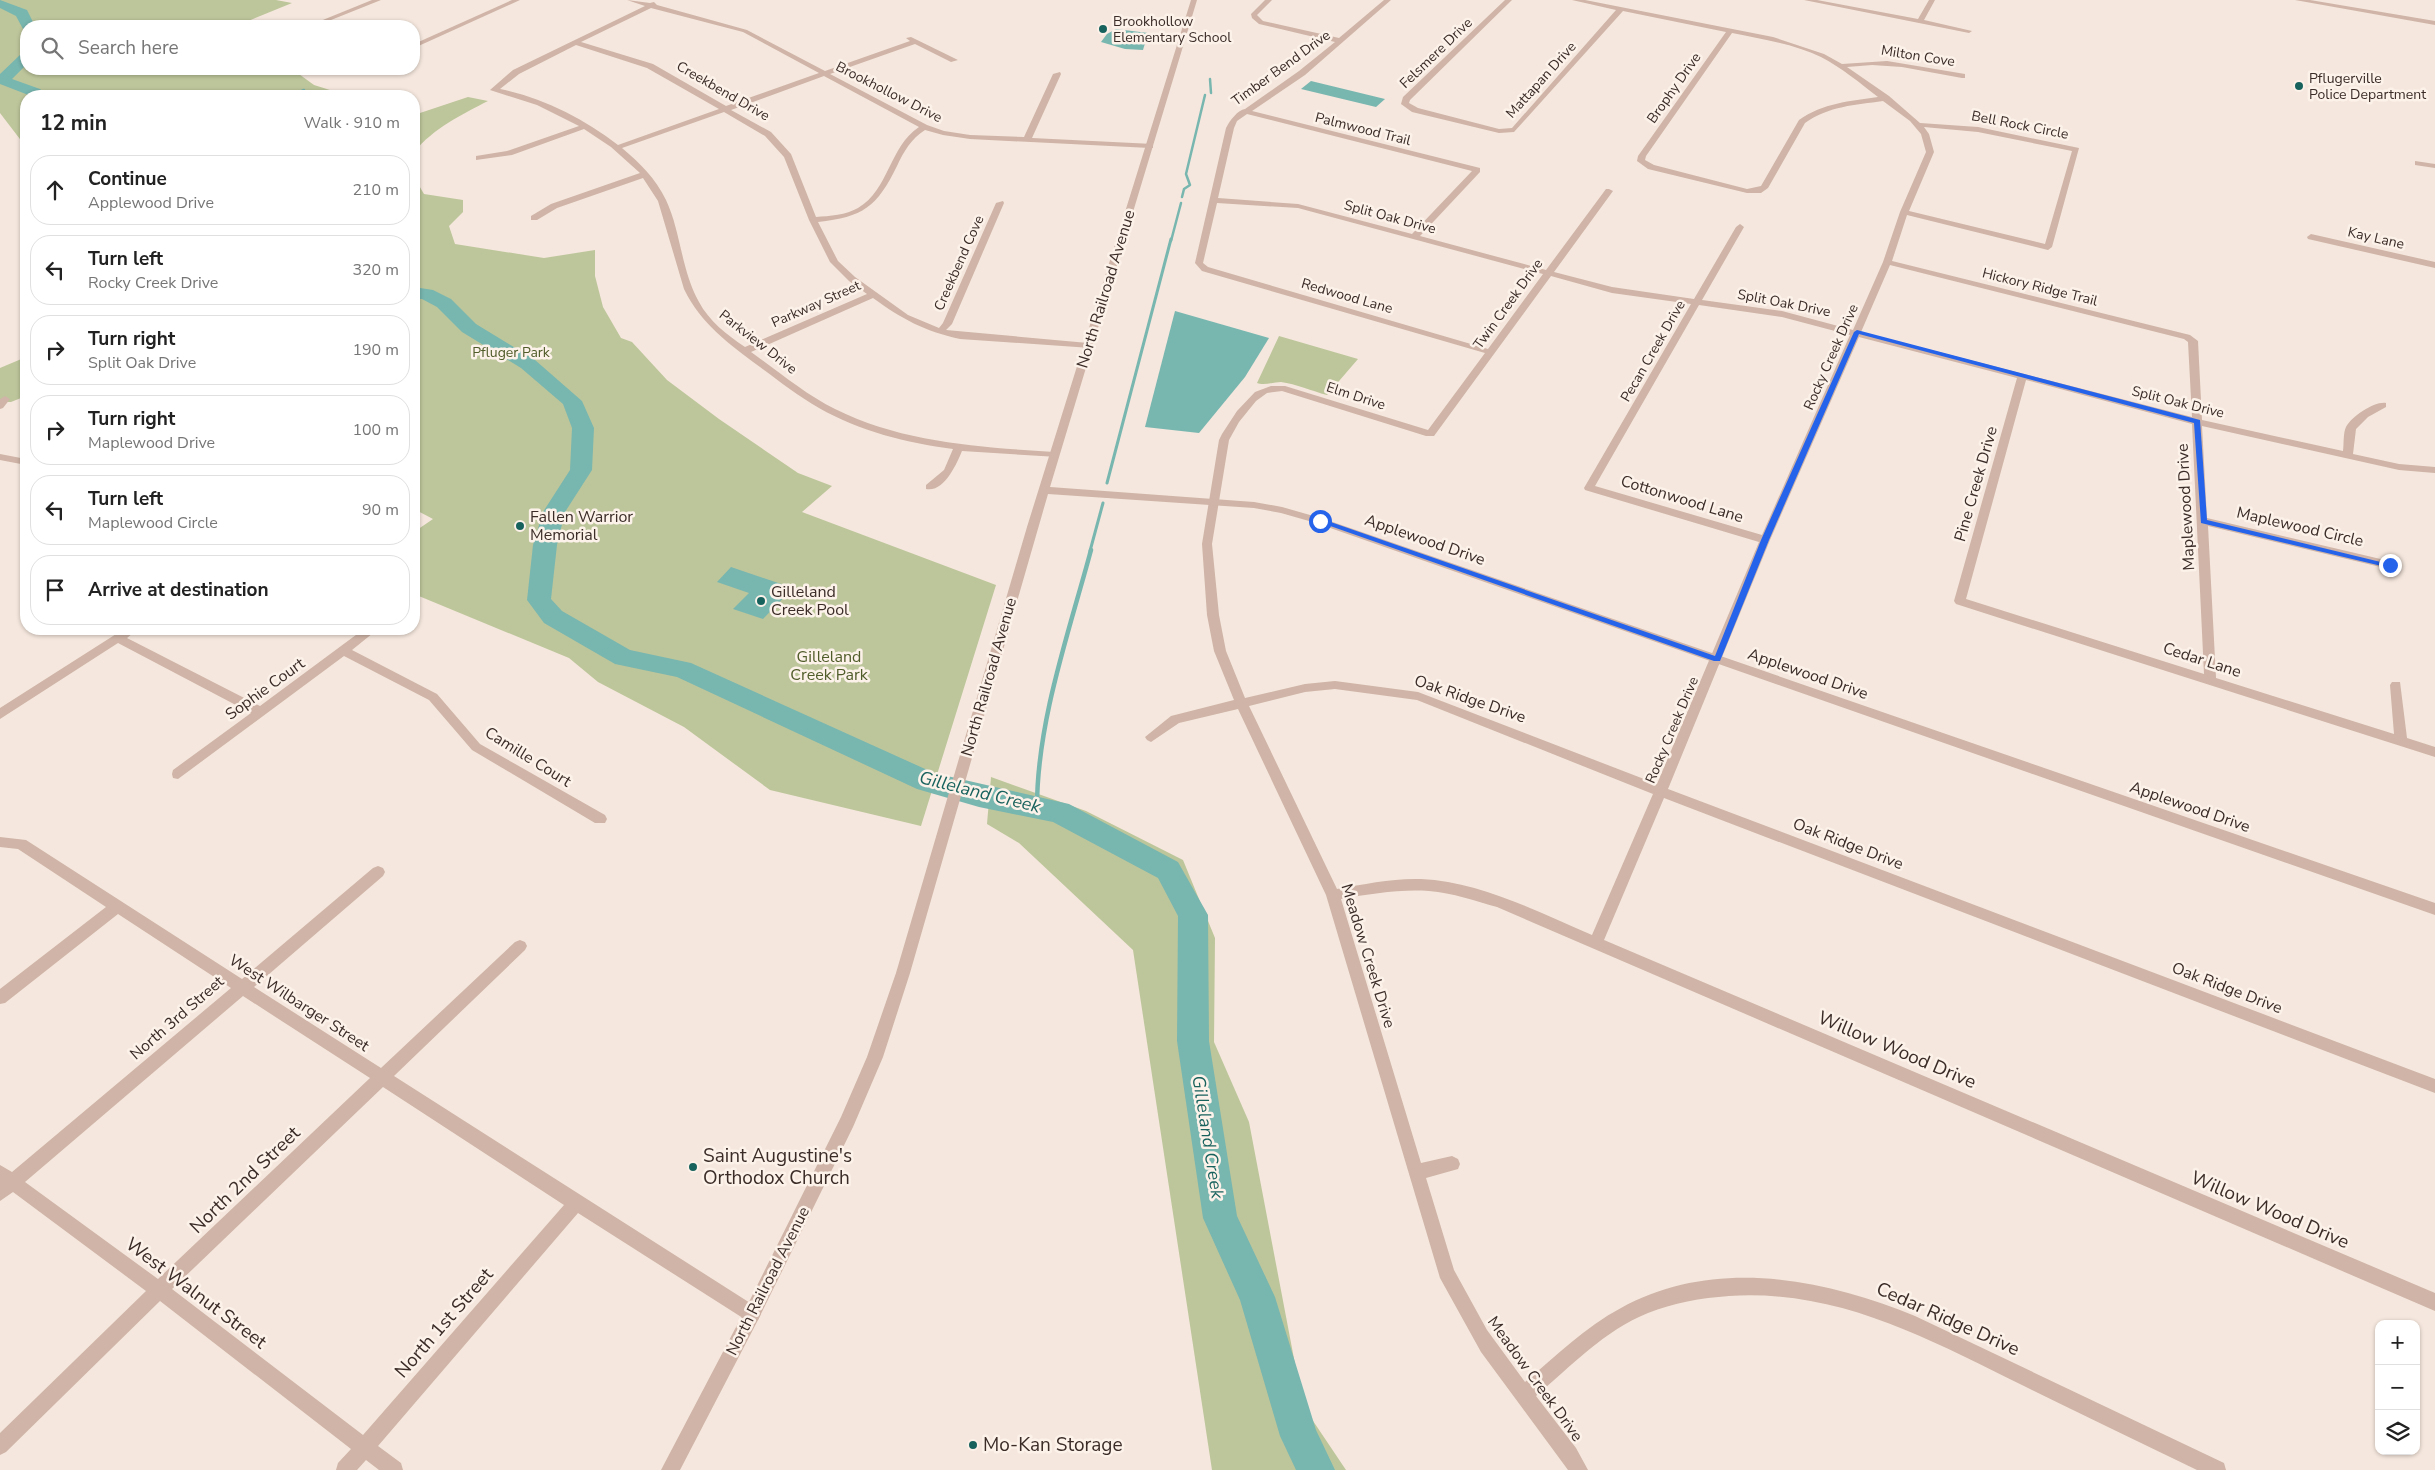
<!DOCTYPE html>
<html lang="en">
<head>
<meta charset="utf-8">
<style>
	:root { --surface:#fff; --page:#f6f6f6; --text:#222; --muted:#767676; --line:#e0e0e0 }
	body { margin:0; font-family:"Nunito Sans",sans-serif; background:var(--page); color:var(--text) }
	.controls { position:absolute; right:15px; bottom:15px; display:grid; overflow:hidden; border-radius:10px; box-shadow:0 1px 4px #0004 }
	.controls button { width:45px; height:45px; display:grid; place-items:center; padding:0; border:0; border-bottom:1px solid var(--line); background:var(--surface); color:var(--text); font:25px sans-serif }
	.stop { position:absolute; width:15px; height:15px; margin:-11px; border:4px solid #2563eb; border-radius:50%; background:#fff }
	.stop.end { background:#2563eb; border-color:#fff; box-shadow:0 1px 5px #0008 }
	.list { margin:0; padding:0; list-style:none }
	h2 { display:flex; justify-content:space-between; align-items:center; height:65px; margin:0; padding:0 20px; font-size:21px }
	h2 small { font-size:16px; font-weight:400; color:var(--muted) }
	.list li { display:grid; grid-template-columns:32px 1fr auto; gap:15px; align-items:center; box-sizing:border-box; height:70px; margin:0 10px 10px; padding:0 10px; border:1px solid var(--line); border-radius:20px }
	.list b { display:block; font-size:19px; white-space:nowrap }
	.list p { margin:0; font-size:16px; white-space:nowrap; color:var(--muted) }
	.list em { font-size:16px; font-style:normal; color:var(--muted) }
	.icon { flex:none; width:28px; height:28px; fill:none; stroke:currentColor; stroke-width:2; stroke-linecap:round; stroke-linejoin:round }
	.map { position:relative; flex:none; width:2435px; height:1470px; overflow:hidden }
	.search { position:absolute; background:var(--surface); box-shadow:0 1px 4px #0004; left:20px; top:20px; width:400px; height:55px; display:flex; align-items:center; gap:12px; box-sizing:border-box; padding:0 18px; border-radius:20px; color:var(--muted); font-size:19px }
	.panel { position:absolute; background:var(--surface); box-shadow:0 1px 4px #0004; left:20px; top:90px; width:400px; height:545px; border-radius:20px }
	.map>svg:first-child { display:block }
</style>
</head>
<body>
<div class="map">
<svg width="2435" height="1470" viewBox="0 0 2435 1470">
	<rect width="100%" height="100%" fill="#f5e7dd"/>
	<!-- green -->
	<g fill="#bdc69b">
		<path d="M 0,0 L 276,0 L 292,3 L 236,26 L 26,26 L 26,69 L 292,69 L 314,85 L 349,96 L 26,96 L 26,147 L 0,113 Z"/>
		<path d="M 468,97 L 488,101 C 461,115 434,128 414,152 L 414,115 Z"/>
		<path d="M 414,177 L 424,194 L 463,200 L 463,212 L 449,226 L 455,244 L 544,258 L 595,250 L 595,276 L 603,307 L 621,338 L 632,342 L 667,380 L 719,419 L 798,473 L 832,486 L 802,512 L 996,585 L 921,826 L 770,790 L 684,727 L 598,682 L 569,658 L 414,594 L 414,532 L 433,519 L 414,509 Z"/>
		<path d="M 1279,336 L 1358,359 L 1327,395 C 1312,391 1296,384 1281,382 C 1273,382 1264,386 1257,383 Z"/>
		<path d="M 26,357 L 26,396 L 11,402 L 0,402 L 0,368 Z"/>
		<path d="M 991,777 L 1086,811 L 1183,860 L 1215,938 L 1214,1042 L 1249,1122 L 1303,1406 L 1346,1470 L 1212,1470 L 1133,950 L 1019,843 L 987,824 Z"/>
	</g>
	<!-- water -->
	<g fill="#78b6b0">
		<path d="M 1116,29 L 1148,33 L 1143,50 L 1125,49 L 1101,42 L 1107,34 Z"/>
		<path d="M 1311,81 L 1385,99 L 1376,107 L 1301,89 Z"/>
		<path d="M 1175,311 L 1269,338 L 1245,377 L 1199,433 L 1145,427 Z"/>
		<path d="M 731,567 L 793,588 L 763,619 L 733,609 L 749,593 L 717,582 Z"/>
	</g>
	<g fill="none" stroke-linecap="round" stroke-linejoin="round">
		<!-- stream-far2 -->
		<g stroke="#78b6b0" stroke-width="2.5">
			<path d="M 1210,79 L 1211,93"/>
			<path d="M 291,96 L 304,90"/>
			<path d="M 1182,197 L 1184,189 L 1190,185 L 1186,174 L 1205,95"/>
			<path d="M 1171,241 L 1181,203"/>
		</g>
		<!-- stream-far1 -->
		<g stroke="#78b6b0" stroke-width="3">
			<path d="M 1107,483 L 1171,239"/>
			<path d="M 1090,551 L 1103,503"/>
		</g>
		<!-- stream -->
		<path stroke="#78b6b0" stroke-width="4.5" d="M 1037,807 C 1037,722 1069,632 1091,550"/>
		<!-- river -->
		<g fill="#78b6b0" fill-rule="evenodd">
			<path d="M 0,0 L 27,10 L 35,26 L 26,26 L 26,30 L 23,29 L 16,16 L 0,8 Z"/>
			<path d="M 26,53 L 26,65 L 12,79 L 40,89 L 48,96 L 31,96 L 0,84 L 0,74 L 21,54 Z"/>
			<path d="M 414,287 L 433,290 L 451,299 L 476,324 L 535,360 L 582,401 L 594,428 L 592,470 L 565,512 L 557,545 L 551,599 L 562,611 L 630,650 L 691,663 L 934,773 L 1069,804 L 1178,862 L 1208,915 L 1209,1041 L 1237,1216 L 1275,1297 L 1316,1430 L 1335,1470 L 1296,1470 L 1280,1436 L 1240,1300 L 1203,1218 L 1177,1041 L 1178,916 L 1158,878 L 1053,822 L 979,807 L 917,789 L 677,677 L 615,664 L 544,623 L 527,600 L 533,545 L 543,512 L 570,470 L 572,428 L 563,404 L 521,368 L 462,332 L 437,307 L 422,299 L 414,299 Z"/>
		</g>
		<!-- minor -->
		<g fill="#cfb4a7" fill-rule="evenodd">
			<path d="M 372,0 L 381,0 L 316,26 L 308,26 Z"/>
			<path d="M 512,0 L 520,0 L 414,48 L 414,44 Z"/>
			<path d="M 627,0 L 650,3 L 654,2 L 657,5 L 747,30 L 825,71 L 910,41 L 906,38 L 911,37 L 958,60 L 951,62 L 915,44 L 830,74 L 927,125 L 944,131 L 970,135 L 1024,137 L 1053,74 L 1060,72 L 1061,74 L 1032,138 L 1153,144 L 1153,148 L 1150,148 L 970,139 L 943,135 L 925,130 C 911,139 904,151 897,166 C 877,207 863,217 818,222 L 838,261 L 855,277 L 908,315 L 939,328 L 943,323 L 996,203 L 1003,201 L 1004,203 L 952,324 L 946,330 L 1088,343 L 1093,346 L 1091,348 L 960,339 C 924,331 902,319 873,298 L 751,352 C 778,371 805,394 835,409 C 903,443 980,447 1054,452 L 1059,455 L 1058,457 L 962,451 C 957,463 944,493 926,489 L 926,485 L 944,470 L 953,449 C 907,443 859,431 819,408 C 798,396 779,381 760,367 C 729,344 701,324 684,289 L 658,201 L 643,178 L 557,208 L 537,220 L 531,220 L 531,216 L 551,204 L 640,173 L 611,147 L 584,129 L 512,155 L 476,160 L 476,156 L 507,151 L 579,126 L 537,105 L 490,90 L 513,70 L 645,6 ZM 651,8 L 743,32 L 819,73 L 726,106 L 653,64 L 581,42 ZM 576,45 L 647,68 L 719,109 L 618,145 C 583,118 543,98 500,89 L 519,74 ZM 824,76 L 919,127 C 889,147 889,190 858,208 C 846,215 830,216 816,217 L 791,154 L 771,132 L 731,110 ZM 724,112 L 765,136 L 784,157 L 809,220 L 830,262 L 849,281 L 867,294 L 745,347 C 727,335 709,321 699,302 C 681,270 681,232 666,200 C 655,178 641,164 622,148 Z"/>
			<path d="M 1265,0 L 1272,0 L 1257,15 L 1263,21 L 1339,38 L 1384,0 L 1391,0 L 1305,75 L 1252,111 L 1480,168 L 1480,172 L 1420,236 L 1546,270 L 1606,189 L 1609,189 L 1613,191 L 1554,272 L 1612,287 L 1694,299 L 1736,227 L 1740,224 L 1744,227 L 1702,300 L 1782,311 L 1853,330 L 1883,262 L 1900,212 L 1926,152 L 1921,134 L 1910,121 L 1883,101 C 1855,105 1829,106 1805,123 L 1768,188 L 1761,193 L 1747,193 L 1648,169 L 1637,161 L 1638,156 L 1726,32 L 1623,11 L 1514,132 L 1499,133 L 1412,112 L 1401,104 L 1403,97 L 1505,0 L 1512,0 L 1410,100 L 1409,103 L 1418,108 L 1499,129 L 1512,128 L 1616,10 L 1572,0 L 1585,0 L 1773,37 L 1824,54 L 1842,64 L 1887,61 L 1965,74 L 1965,78 L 1962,78 L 1902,67 L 1872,65 L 1847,67 L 1889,96 L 1920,123 L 1978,127 L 2079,148 L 2052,247 L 2048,250 L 1907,215 L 1892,261 L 2190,335 L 2198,341 L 2202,420 L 2343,451 C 2344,444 2343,433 2346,427 C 2352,416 2375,401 2386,403 L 2386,407 L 2368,417 L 2356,429 L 2353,454 L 2399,464 L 2435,467 L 2435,473 L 2399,470 L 2202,426 L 2207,518 L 2389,561 L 2395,565 L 2389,569 L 2208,526 L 2216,678 L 2394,734 L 2390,685 L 2392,682 L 2400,682 L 2407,738 L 2435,747 L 2435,757 L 1956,604 L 1954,601 L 2017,378 L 1859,337 L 1770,540 L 1668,789 L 2435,1079 L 2435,1093 L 1664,798 L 1604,940 L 2435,1293 L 2435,1311 L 1497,907 C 1475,901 1453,893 1429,891 C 1400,889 1370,894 1341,899 L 1421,1163 L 1452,1156 L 1458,1159 L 1460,1164 L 1458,1169 L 1426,1178 L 1454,1270 L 1487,1330 L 1525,1382 C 1556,1356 1585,1327 1621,1308 C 1713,1257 1823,1278 1915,1316 L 2224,1463 L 2226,1470 L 2197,1470 C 2139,1442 2081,1414 2024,1386 C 1928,1339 1839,1289 1729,1296 C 1701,1298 1673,1303 1648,1313 C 1605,1330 1570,1367 1536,1396 L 1576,1448 L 1588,1470 L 1568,1470 L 1481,1352 L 1440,1278 L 1326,895 L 1238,709 L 1179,723 L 1151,742 L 1147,740 L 1145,737 L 1171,716 L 1234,700 L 1214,651 L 1207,615 L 1202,544 L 1219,440 L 1222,434 L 1237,411 L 1255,392 L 1271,386 L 1285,386 L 1428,430 L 1485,353 L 1202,271 L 1195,263 L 1226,128 C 1230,120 1238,110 1245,109 L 1299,71 L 1335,42 L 1259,24 L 1252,18 L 1251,14 ZM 1732,33 C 1761,39 1794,44 1821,57 C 1842,68 1860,83 1878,97 C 1850,101 1823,103 1799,120 L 1761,186 L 1747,189 L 1654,165 L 1645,160 L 1646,156 ZM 1247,114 L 1472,171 L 1412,234 L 1298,204 L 1218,198 L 1234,128 L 1237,121 ZM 1924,127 L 1978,132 L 2072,151 L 2045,244 L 1909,211 L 1934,152 L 1929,134 ZM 1217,203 L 1298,208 L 1543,274 L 1488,349 L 1208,267 L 1203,263 ZM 1890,265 L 2184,339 L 2188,342 L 2192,417 L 1861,332 ZM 1551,276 L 1612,293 L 1691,304 L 1584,488 L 1585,490 L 1759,542 L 1657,784 L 1418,692 L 1335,681 L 1305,684 L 1245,698 L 1226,651 L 1219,615 L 1212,544 L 1229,440 L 1239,422 L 1256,401 L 1267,393 L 1282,391 L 1426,436 L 1434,436 ZM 1699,305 L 1782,317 L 1850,335 L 1762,535 L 1595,486 ZM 2026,380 L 2192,424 L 2204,674 L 1966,599 ZM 1335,689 L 1417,700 L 1653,794 L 1592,935 C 1538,912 1481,882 1421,879 C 1393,878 1365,884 1337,889 L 1249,706 L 1305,692 Z"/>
			<path d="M 1804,0 L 1817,0 L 1918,19 L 1929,0 L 1935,0 L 1924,20 L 1972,31 L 1969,33 Z"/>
			<path d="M 2415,161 L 2435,164 L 2435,168 L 2415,165 Z"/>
			<path d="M 2311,234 L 2435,262 L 2435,268 L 2308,239 L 2307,237 Z"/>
			<path d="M 5,396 L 10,399 L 3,408 L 0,409 L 0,399 Z"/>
			<path d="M 0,454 L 26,459 L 26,465 L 0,460 Z"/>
			<path d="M 124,629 L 138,629 L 127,638 L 260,706 L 364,629 L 378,629 L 352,650 L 437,694 L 480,744 L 605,815 L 607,819 L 605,823 L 595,823 L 472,750 L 429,700 L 344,656 L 178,779 L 173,778 L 172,774 L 173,770 L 251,713 L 118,643 L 0,719 L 0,708 Z"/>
			<path d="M 0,837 L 26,840 L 242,979 L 373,868 L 378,866 L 383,868 L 385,872 L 383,876 L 254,987 L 381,1068 L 515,942 L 520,940 L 525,942 L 527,946 L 525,950 L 394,1076 L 758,1308 L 761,1314 L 758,1320 L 752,1323 L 746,1320 L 578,1213 L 378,1446 L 401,1463 L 403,1470 L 379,1470 L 366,1460 L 357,1470 L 336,1470 L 338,1463 L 351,1449 L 160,1301 L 6,1452 L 0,1455 L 0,1433 L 146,1291 L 13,1192 L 0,1201 L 0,1165 L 12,1172 L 231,988 L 118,914 L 5,1003 L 0,1004 L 0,989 L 106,907 L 18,849 L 0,847 ZM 243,996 L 370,1078 L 158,1279 L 25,1182 ZM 383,1087 L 564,1205 L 363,1435 L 172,1289 Z"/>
		</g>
		<!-- tertiary -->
		<g fill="#cfb4a7" fill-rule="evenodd">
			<path d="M 1191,0 L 1197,0 L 1050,487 L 1254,502 L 1282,507 L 1324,519 L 2435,903 L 2435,915 L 1316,523 L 1281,513 L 1254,508 L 1048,494 L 910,973 L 883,1057 L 853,1127 L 758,1320 L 680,1470 L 661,1470 L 746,1308 L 841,1117 L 867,1057 L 896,973 L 1027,527 Z"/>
			<path d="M 2295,0 L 2310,0 L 2435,21 L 2435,25 Z"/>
		</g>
	</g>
	<!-- route -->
	<path fill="#2563eb" d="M 1857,330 L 2200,420 L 2207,520 L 2393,565 L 2390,568 L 2201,523 L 2194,423 L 1859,334 L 1769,540 L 1720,661 L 1714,661 L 1316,521 L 1322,519 L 1715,656 L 1761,540 L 1854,332 Z"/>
	<!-- markers -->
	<g fill="#18625d" stroke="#fcf2ea" stroke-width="2">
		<circle cx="1103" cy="29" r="5"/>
		<circle cx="2299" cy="86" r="5"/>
		<circle cx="520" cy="526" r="5"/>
		<circle cx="761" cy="601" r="5"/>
		<circle cx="693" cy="1167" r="5"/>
		<circle cx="973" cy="1445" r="5"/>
	</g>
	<g text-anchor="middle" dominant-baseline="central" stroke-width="5" stroke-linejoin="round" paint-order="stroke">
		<!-- far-poi labels -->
		<g font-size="14" fill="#3b2c28" stroke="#fcf2ea" text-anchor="start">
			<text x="1113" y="21">Brookhollow<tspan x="1113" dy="16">Elementary School</tspan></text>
			<text x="2309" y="78">Pflugerville<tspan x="2309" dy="16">Police Department</tspan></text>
		</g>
		<!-- far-street labels -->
		<g font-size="14" fill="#3b2c28" stroke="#fcf2ea">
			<text transform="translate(1436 53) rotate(-44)">Felsmere Drive</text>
			<text transform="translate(1918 56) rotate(9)">Milton Cove</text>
			<text transform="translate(1281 68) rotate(-36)">Timber Bend Drive</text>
			<text transform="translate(1541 80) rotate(-48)">Mattapan Drive</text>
			<text transform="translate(1674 88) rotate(-55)">Brophy Drive</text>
			<text transform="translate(723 91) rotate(30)">Creekbend Drive</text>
			<text transform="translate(889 92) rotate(27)">Brookhollow Drive</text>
			<text transform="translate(2020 125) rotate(11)">Bell Rock Circle</text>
			<text transform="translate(1363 129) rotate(14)">Palmwood Trail</text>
			<text transform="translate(1390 217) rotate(15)">Split Oak Drive</text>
			<text transform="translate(2376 238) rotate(13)">Kay Lane</text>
			<text transform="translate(959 263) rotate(-66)">Creekbend Cove</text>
			<text transform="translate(2040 287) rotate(14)">Hickory Ridge Trail</text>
			<text transform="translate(1347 296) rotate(16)">Redwood Lane</text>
			<text transform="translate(1784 303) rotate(11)">Split Oak Drive</text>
			<text transform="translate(816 304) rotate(-24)">Parkway Street</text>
			<text transform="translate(1508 304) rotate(-54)">Twin Creek Drive</text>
			<text transform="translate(758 342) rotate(38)">Parkview Drive</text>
			<text transform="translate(1653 351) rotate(-60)">Pecan Creek Drive</text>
			<text transform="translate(1831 357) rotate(-66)">Rocky Creek Drive</text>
			<text transform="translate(1356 396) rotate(18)">Elm Drive</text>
			<text transform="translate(2178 402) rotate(14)">Split Oak Drive</text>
			<text transform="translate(1672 730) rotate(-67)">Rocky Creek Drive</text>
		</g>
		<!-- far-park labels -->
		<g font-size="14" fill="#505c29" stroke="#fcf2ea">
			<text x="511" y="352">Pfluger Park</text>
		</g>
		<!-- street labels -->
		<g font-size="16" fill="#3b2c28" stroke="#fcf2ea">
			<text transform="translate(1106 289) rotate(-73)">North Railroad Avenue</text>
			<text transform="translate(1976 484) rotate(-74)">Pine Creek Drive</text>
			<text transform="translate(1682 499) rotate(17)">Cottonwood Lane</text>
			<text transform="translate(2186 507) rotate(-93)">Maplewood Drive</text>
			<text transform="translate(2300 527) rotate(13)">Maplewood Circle</text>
			<text transform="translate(1425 540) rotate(19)">Applewood Drive</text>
			<text transform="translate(2202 660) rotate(18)">Cedar Lane</text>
			<text transform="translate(1808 674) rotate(19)">Applewood Drive</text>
			<text transform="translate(989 677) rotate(-74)">North Railroad Avenue</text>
			<text transform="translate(265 689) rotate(-36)">Sophie Court</text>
			<text transform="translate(1470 699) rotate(19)">Oak Ridge Drive</text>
			<text transform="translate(528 757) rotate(32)">Camille Court</text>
			<text transform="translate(2190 807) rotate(19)">Applewood Drive</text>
			<text transform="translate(1848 844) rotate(21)">Oak Ridge Drive</text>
			<text transform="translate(1368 956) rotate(73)">Meadow Creek Drive</text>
			<text transform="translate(2227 988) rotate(21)">Oak Ridge Drive</text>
			<text transform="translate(299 1003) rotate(33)">West Wilbarger Street</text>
			<text transform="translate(177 1018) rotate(-41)">North 3rd Street</text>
			<text transform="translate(768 1281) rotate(-63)">North Railroad Avenue</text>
			<text transform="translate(1535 1379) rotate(54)">Meadow Creek Drive</text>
		</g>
		<!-- poi labels -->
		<g font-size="16" fill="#3b2c28" stroke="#fcf2ea" text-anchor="start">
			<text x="530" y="517">Fallen Warrior<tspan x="530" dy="18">Memorial</tspan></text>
			<text x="771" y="592">Gilleland<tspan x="771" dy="18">Creek Pool</tspan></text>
		</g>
		<!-- park labels -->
		<g font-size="16" fill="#505c29" stroke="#fcf2ea">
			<text x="829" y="657">Gilleland<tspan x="829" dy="18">Creek Park</tspan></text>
		</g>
		<!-- water labels -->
		<g font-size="18" font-style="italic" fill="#18625d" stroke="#fcf2ea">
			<text transform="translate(980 792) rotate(14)">Gilleland Creek</text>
			<text transform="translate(1208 1137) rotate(81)">Gilleland Creek</text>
		</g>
		<!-- near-street labels -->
		<g font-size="19" fill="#3b2c28" stroke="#fcf2ea">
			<text transform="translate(1897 1050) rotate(23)">Willow Wood Drive</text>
			<text transform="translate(245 1180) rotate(-44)">North 2nd Street</text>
			<text transform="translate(2270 1210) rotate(23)">Willow Wood Drive</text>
			<text transform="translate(196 1293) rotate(37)">West Walnut Street</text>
			<text transform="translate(1948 1319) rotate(24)">Cedar Ridge Drive</text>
			<text transform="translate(444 1323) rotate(-49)">North 1st Street</text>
		</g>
		<!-- near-poi labels -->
		<g font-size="19" fill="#3b2c28" stroke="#fcf2ea" text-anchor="start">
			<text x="703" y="1156">Saint Augustine's<tspan x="703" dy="22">Orthodox Church</tspan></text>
			<text x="983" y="1445">Mo-Kan Storage</text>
		</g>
	</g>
</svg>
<div class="controls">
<button>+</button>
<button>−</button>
<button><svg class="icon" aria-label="layers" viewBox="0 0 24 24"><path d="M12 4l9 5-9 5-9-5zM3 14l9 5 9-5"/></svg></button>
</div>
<div class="stop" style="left:1320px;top:521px"></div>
<div class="stop end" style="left:2390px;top:565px"></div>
<div class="search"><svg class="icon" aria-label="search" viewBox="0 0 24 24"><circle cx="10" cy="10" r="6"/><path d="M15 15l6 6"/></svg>Search here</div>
<section class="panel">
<h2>12 min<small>Walk · 910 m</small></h2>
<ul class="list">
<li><svg class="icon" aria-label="ahead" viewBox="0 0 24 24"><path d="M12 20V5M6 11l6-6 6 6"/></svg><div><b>Continue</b><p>Applewood Drive</p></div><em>210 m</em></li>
<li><svg class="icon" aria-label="left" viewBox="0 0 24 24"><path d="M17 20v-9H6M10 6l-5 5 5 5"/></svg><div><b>Turn left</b><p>Rocky Creek Drive</p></div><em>320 m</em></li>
<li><svg class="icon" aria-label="right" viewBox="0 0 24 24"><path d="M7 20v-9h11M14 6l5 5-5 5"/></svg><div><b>Turn right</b><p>Split Oak Drive</p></div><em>190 m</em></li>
<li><svg class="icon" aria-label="right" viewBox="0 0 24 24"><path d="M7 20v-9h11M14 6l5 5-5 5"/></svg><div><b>Turn right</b><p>Maplewood Drive</p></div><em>100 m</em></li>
<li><svg class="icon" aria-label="left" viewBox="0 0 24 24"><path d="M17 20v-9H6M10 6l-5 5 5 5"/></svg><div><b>Turn left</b><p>Maplewood Circle</p></div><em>90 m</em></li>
<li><svg class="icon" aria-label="arrive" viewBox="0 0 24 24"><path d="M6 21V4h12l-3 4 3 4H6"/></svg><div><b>Arrive at destination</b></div></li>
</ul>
</section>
</div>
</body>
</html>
